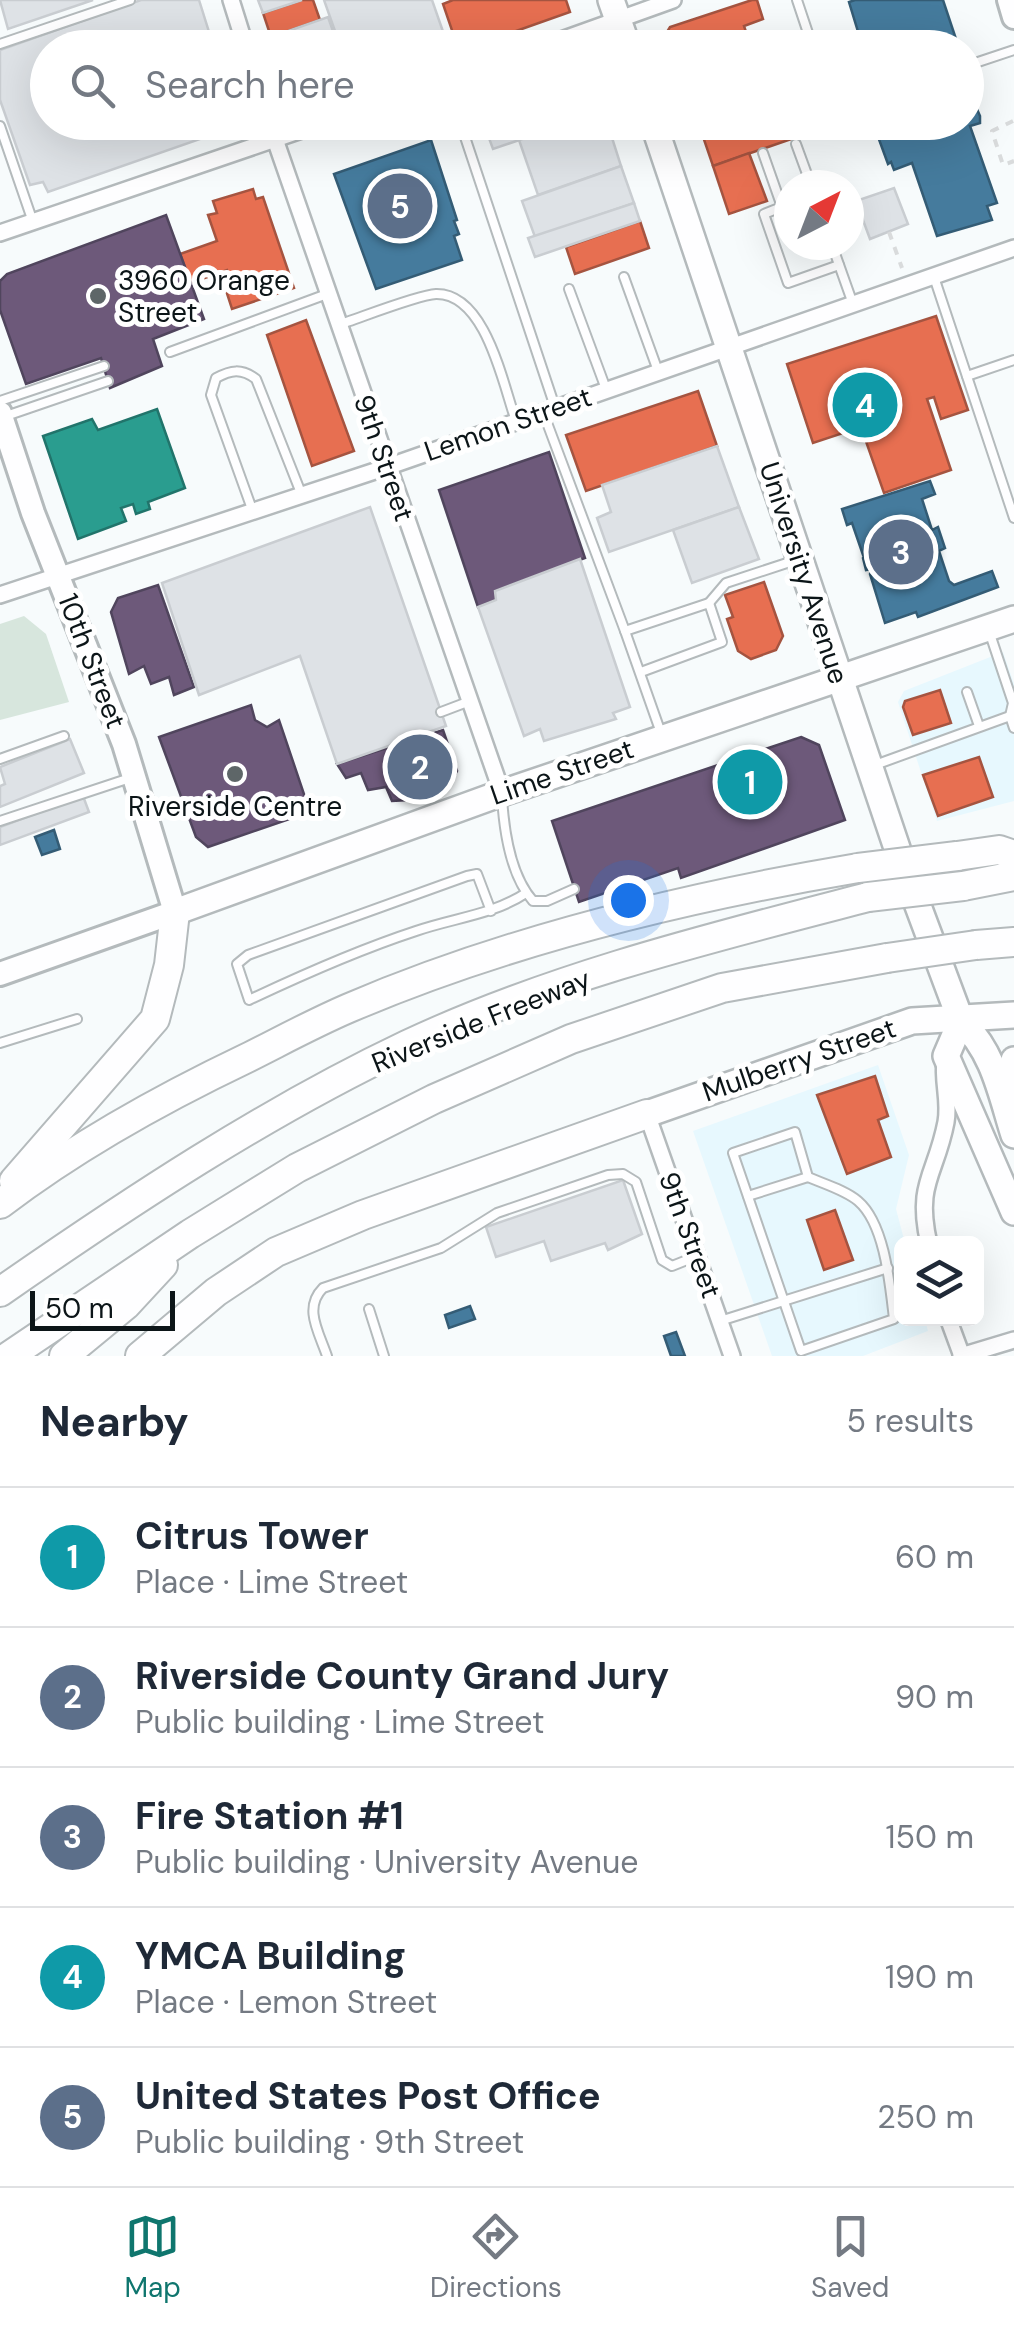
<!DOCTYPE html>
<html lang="en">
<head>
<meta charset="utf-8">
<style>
	:root { --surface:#fff; --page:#f6f6f7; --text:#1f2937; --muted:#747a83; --line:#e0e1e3; --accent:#0f766e }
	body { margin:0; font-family:"DM Sans",sans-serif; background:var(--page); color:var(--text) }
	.controls { position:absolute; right:30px; bottom:30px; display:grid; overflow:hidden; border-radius:15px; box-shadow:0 10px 40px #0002 }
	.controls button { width:90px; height:90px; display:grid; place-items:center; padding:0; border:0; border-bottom:2px solid var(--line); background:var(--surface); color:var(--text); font:50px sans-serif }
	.compass { position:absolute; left:774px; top:170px; width:90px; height:90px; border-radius:50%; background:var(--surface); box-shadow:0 10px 40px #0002; rotate:42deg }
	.scale { position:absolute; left:30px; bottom:25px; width:145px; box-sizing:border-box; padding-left:10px; border:5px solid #0c1518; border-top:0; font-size:28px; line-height:35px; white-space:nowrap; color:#0c1518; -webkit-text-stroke:8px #fff; paint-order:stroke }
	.you { position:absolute; left:628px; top:900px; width:35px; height:35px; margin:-25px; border:8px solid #fff; border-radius:50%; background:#1a73e8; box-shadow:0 0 0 15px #1a73e833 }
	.badge { display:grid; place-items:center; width:65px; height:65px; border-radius:50%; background:var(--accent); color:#fff; font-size:32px; font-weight:700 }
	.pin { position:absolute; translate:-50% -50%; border:5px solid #fff; box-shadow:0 2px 10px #0006 }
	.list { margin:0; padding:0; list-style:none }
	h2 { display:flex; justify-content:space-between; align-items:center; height:130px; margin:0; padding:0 40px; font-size:42px }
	h2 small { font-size:32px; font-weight:400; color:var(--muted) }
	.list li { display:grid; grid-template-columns:65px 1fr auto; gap:30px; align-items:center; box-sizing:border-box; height:140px; padding:0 40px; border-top:2px solid var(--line) }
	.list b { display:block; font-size:38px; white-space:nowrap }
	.list p { margin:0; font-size:32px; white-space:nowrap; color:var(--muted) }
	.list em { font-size:32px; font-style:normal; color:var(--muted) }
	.icon { flex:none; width:55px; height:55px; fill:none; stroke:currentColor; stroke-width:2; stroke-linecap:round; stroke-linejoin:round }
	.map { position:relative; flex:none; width:1014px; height:1356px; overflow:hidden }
	.search { position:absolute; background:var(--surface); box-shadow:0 10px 40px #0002; left:30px; right:30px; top:30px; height:110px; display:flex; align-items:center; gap:25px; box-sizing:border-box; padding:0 35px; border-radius:55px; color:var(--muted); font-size:38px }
	.sheet { height:830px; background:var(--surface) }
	nav { display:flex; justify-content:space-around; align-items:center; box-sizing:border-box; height:140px; border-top:2px solid var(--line); background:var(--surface); font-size:28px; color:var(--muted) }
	nav a { display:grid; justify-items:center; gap:5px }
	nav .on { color:var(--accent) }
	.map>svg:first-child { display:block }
</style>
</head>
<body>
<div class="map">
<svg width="1014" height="1356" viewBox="0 0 1014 1356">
	<rect width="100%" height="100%" fill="#f7fbfc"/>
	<!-- built -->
	<g fill="#e7f8fe">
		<path d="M 1003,652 L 1014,684 L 1014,801 L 937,821 L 898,702 L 904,691 Z"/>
		<path d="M 878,1065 L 909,1155 L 896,1209 L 905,1243 L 902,1244 L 902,1318 L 925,1319 L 928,1331 L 863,1356 L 772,1356 L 693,1131 Z"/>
	</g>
	<!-- green -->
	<path fill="#d7e6dd" d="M 24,616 L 46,634 L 69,702 L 0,720 L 0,624 Z"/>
	<!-- shops -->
	<g fill="#e76f51" stroke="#a55440" stroke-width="2.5">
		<path d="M 302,0 L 313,0 L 320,20 L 271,37 L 263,13 Z"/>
		<path d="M 453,0 L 566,0 L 570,12 L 468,48 L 458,48 L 443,4 Z"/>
		<path d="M 752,0 L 757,0 L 763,19 L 744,26 L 751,47 L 672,48 L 667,32 L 670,27 Z"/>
		<path d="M 698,122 L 798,122 L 803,135 L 713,166 Z"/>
		<path d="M 749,153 L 767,201 L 729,214 L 713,166 Z"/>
		<path d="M 253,189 L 256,199 L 263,197 L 294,288 L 232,309 L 222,278 L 229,275 L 227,270 L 191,283 L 180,254 L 217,241 L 208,215 L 217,213 L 213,201 Z"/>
		<path d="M 640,221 L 649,248 L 575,274 L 566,247 Z"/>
		<path d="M 936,316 L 968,410 L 941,419 L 934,397 L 927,399 L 951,470 L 884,493 L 861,427 L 813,443 L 787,364 Z"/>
		<path d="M 306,320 L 354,451 L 312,466 L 267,335 Z"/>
		<path d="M 698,391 L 717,446 L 586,491 L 566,435 Z"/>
		<path d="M 764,582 L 783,636 L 776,650 L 751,659 L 738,651 L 727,619 L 733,617 L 725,595 Z"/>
		<path d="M 940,690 L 951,723 L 913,735 L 903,707 L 905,701 Z"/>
		<path d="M 979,757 L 993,797 L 938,816 L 923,775 Z"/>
		<path d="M 875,1076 L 888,1116 L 878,1120 L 891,1157 L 847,1174 L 817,1095 Z"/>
		<path d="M 835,1210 L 853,1260 L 824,1270 L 807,1220 Z"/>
	</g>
	<!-- offices -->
	<g fill="#6d597a" stroke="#50455d" stroke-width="2.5">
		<path d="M 166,215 L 204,319 L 153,339 L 162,366 L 110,388 L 101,358 L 26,384 L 0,310 L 0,281 L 7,274 Z"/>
		<path d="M 549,452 L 585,558 L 495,591 L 496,600 L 478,607 L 439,490 Z"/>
		<path d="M 158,585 L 194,687 L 174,695 L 169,677 L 151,684 L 144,666 L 129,674 L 111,612 L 118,598 Z"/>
		<path d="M 251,705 L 255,720 L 267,727 L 279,720 L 310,812 L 208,847 L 196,837 L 159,737 Z"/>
		<path d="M 443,730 L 457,771 L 450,784 L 410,800 L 392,801 L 386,787 L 368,790 L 361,773 L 346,778 L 337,764 Z"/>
		<path d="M 801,737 L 819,745 L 845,820 L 681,878 L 678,868 L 579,902 L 552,821 Z"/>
	</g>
	<!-- schools -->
	<path fill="#2a9d8f" stroke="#21746b" stroke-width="2.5" d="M 157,409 L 185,488 L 148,502 L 150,509 L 136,514 L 133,504 L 121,508 L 126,521 L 78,539 L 43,436 L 92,419 L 98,430 Z"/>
	<!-- public -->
	<g fill="#457b9d" stroke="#345c75" stroke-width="2.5">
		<path d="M 855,0 L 943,0 L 956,39 L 930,48 L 863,48 L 849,2 Z"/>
		<path d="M 969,91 L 980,116 L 980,123 L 970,126 L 997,203 L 987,206 L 992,220 L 937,236 L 912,163 L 894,170 L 891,162 L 888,164 L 873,123 L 966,122 Z"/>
		<path d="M 431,140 L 457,220 L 454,221 L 459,234 L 454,236 L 462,260 L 376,289 L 334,174 Z"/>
		<path d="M 930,481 L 935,494 L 922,499 L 932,530 L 938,527 L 945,548 L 939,551 L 949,581 L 954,585 L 992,571 L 998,587 L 918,617 L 916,612 L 885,623 L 870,574 L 872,569 L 866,570 L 863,558 L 866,554 L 863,555 L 852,523 L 847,525 L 842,509 Z"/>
		<path d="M 54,830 L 60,849 L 42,855 L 35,837 Z"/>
		<path d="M 470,1306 L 475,1319 L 449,1328 L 445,1315 Z"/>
		<path d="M 676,1332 L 685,1356 L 671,1356 L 664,1336 Z"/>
	</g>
	<!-- building -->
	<g fill="#dee2e6" stroke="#c9cdd1" stroke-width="2.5">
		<path d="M 0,0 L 93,0 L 8,29 Z"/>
		<path d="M 141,0 L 199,0 L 214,48 L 48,48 L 48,122 L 221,122 L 223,131 L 48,192 L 43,182 L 30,185 L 0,100 L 0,50 Z"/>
		<path d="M 258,0 L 302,0 L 263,13 Z"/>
		<path d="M 324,0 L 432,0 L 447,43 L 436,48 L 341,48 Z"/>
		<path d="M 328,17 L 339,48 L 275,48 L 271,37 Z"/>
		<path d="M 483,122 L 572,122 L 493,149 Z"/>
		<path d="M 572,122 L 607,122 L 621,166 L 538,195 L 519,140 Z"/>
		<path d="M 621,166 L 634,203 L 535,237 L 522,201 Z"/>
		<path d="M 894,188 L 908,224 L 870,239 L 856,201 Z"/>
		<path d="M 634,203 L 640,221 L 535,257 L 528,238 Z"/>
		<path d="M 717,446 L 739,507 L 609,552 L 597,518 L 611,512 L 602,485 Z"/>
		<path d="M 370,507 L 446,726 L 337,764 L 300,656 L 199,695 L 162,583 Z"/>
		<path d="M 739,507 L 759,559 L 692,583 L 673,530 Z"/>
		<path d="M 580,559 L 630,707 L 613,713 L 616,719 L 544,741 L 540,729 L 524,736 L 478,607 L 496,600 L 495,591 Z"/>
		<path d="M 70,739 L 84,773 L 0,807 L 0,786 L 5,784 L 0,767 Z"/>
		<path d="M 83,796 L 89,812 L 0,845 L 0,827 Z"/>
		<path d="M 623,1180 L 642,1234 L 608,1250 L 605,1243 L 551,1261 L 544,1241 L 496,1257 L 486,1227 Z"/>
	</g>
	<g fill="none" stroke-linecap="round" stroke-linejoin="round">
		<!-- lane casing -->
		<g stroke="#b4babc" stroke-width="12">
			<g id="lane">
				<path d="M 797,0 L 813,48"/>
				<path d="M 0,44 L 130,0"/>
				<path d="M 966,66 L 1014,50"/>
				<path d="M 460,122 L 555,407"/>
				<path d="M 0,126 L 33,222"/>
				<path d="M 796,144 L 811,185"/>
				<path d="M 763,153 L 782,207"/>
				<path d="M 789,204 L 764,214 L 788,283 L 839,265"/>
				<path d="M 832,245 L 853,304"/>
				<path d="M 624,277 L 658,371"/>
				<path d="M 934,277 L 1014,518"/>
				<path d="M 569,289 L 606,389"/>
				<path d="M 338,325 C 360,318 417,295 436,294 C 486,293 503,385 516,421"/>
				<path d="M 170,352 L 327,294"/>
				<path d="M 967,376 L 1014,360"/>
				<path d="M 0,401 L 104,366"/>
				<path d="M 543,412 L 625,631"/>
				<path d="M 6,416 L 108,381"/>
				<path d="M 252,509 L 211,395 L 216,378 C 231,370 241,368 256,379 L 301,493"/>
				<path d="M 709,603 L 726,583 L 796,560"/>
				<path d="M 990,634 L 1013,703 L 1010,716"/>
				<path d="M 641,672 L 722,642 L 709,603 L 625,631 L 661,733"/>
				<path d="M 967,692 L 979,726"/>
				<path d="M 441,712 L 470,701"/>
				<path d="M 0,759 L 64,736"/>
				<path d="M 875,765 L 1010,716 L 1014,728"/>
				<path d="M 502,797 C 504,831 510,875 533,901 L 547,901 L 574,889"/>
				<path d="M 0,821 L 130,778"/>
				<path d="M 491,911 L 477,874 L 467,876 L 248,955 L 237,964 L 249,1000 C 304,974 358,950 416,931 C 453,918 493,915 526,893"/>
				<path d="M 0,1043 L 77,1019"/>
				<path d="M 795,1132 L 808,1177 C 824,1184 845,1190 858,1201 C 885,1224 890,1285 894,1319 L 801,1351 L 733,1153 Z"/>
				<path d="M 748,1196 L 808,1177"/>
				<path d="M 369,1309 L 384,1356"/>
				<path d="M 720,1321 L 888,1268"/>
				<path d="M 327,1356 C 319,1332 303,1308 323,1288 L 441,1248 L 497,1213 L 608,1175 L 623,1174 L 636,1182 L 662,1260 L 672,1266 L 697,1256"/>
			</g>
		</g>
		<!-- street casing -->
		<g stroke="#b4babc" stroke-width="20">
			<g id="street">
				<path d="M 231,0 L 246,48"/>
				<path d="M 539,48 L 673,0"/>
				<path d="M 269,122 L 502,793"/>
				<path d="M 0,233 L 325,122"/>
				<path d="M 0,595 L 387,467 L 1014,248"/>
				<path d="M 647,1114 L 732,1356"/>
				<path d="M 929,1244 C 915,1183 936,1175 946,1122 C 950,1101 942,1081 945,1059"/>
				<path d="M 948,1318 L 962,1356"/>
				<path d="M 961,1356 L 1014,1340"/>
			</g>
		</g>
		<!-- secondary casing -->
		<g stroke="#b4babc" stroke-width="28">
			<g id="secondary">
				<path d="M 1009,0 L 1014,17"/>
				<path d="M 0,413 L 33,513 L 124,744 L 175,912 L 0,974"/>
			</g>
		</g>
		<!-- primary casing -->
		<g stroke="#b4babc" stroke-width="30">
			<g id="primary">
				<path d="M 611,0 L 628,48"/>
				<path d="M 653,122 L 902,863 L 961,1021 C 994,1052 1001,1094 1014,1135"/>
				<path d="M 175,912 L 502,793 L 1014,619"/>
				<path d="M 961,1021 L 946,1056 L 1014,1212"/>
				<path d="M 1014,1060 L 1014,1083"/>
				<path d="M 647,1114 L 912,1021 L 1014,1015"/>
			</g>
		</g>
		<!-- highway casing -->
		<g stroke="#b4babc" stroke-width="32">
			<g id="highway">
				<path d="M 957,856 L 999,850 L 1014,855"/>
				<path d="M 963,886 L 1014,876"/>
				<path d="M 976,945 L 1014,942"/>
				<path d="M 14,1181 L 155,1019 L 169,965 L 175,912"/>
				<path d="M 0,1204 C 76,1146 161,1099 247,1058 C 281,1041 314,1023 349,1008 C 510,939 686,897 858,868"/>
				<path d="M 0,1292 C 131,1201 264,1113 407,1045 C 551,977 714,937 868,897"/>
				<path d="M 9,1356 L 190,1234 L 297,1168 L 434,1099 L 571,1039 L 722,988 L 887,958"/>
				<path d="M 64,1356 L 126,1305 L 163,1265"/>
				<path d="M 140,1356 L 216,1292 L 276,1252 L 363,1215 L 647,1114"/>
			</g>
		</g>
		<!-- path -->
		<g stroke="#d9dbdc" stroke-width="4" stroke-dasharray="8 8" stroke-linecap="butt">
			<path d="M 1013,121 L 992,131 L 1003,165 L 1014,161"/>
			<path d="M 889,232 L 902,268"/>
		</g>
		<!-- lane -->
		<use href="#lane" stroke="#fefeff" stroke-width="8"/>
		<!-- street -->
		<use href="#street" stroke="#fefeff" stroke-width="15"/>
		<!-- secondary -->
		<use href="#secondary" stroke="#fefeff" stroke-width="22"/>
		<!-- primary -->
		<use href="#primary" stroke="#fefeff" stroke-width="25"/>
		<!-- highway -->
		<use href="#highway" stroke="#fefeff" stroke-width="28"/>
		<!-- highway-bridge casing -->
		<g stroke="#b4babc" stroke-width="32" stroke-linecap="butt">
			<g id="highway-bridge">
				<path d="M 858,868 L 957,856"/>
				<path d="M 868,897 L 963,886"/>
				<path d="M 887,958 L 976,945"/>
			</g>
		</g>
		<!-- highway-bridge -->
		<use href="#highway-bridge" stroke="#fefeff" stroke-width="28"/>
	</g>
	<!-- markers -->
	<g fill="#5e6668" stroke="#fff" stroke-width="4">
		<circle cx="98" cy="296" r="10"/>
		<circle cx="235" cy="774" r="10"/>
	</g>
	<g text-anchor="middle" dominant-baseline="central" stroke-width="10" stroke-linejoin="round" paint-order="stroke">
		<!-- poi labels -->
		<g font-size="28" fill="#0c1518" stroke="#fff" text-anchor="start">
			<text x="118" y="280">3960 Orange<tspan x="118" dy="32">Street</tspan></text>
			<text x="235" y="806" text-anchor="middle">Riverside Centre</text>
		</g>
		<!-- street labels -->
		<g font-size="28" fill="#0c1518" stroke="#fff">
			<text transform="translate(508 424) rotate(-19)">Lemon Street</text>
			<text transform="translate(384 458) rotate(71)">9th Street</text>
			<text transform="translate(804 573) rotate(72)">University Avenue</text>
			<text transform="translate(92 661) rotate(69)">10th Street</text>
			<text transform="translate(562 772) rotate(-19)">Lime Street</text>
			<text transform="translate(481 1021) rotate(-22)">Riverside Freeway</text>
			<text transform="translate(799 1060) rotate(-19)">Mulberry Street</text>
			<text transform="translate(690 1235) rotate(70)">9th Street</text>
		</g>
	</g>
</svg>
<div class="controls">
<button><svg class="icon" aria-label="layers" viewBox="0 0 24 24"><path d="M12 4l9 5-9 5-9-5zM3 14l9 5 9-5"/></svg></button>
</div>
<svg class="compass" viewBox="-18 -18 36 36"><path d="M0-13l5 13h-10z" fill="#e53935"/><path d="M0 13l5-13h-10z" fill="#747a83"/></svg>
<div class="scale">50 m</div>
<div class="you"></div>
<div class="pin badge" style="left:750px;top:782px;background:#0f9aa8">1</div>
<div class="pin badge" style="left:420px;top:767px;background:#5c6f8a">2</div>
<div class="pin badge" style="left:901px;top:552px;background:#5c6f8a">3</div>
<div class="pin badge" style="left:865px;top:405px;background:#0f9aa8">4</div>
<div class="pin badge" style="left:400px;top:206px;background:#5c6f8a">5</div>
<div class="search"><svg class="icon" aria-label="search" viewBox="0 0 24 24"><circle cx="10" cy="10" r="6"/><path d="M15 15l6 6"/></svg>Search here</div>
</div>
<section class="sheet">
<h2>Nearby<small>5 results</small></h2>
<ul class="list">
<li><span class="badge" style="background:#0f9aa8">1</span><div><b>Citrus Tower</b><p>Place · Lime Street</p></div><em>60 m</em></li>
<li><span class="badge" style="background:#5c6f8a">2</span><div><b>Riverside County Grand Jury</b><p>Public building · Lime Street</p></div><em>90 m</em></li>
<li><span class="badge" style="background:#5c6f8a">3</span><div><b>Fire Station #1</b><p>Public building · University Avenue</p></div><em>150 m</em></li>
<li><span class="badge" style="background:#0f9aa8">4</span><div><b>YMCA Building</b><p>Place · Lemon Street</p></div><em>190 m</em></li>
<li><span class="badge" style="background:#5c6f8a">5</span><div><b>United States Post Office</b><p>Public building · 9th Street</p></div><em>250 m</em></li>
</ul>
</section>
<nav>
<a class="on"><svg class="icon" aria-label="map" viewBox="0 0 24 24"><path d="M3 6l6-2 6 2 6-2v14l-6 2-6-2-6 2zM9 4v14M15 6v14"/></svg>Map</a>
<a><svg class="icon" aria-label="directions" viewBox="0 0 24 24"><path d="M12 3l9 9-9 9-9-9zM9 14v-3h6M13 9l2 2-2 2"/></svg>Directions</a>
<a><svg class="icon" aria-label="saved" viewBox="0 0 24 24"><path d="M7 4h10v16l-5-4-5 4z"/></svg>Saved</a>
</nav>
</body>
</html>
